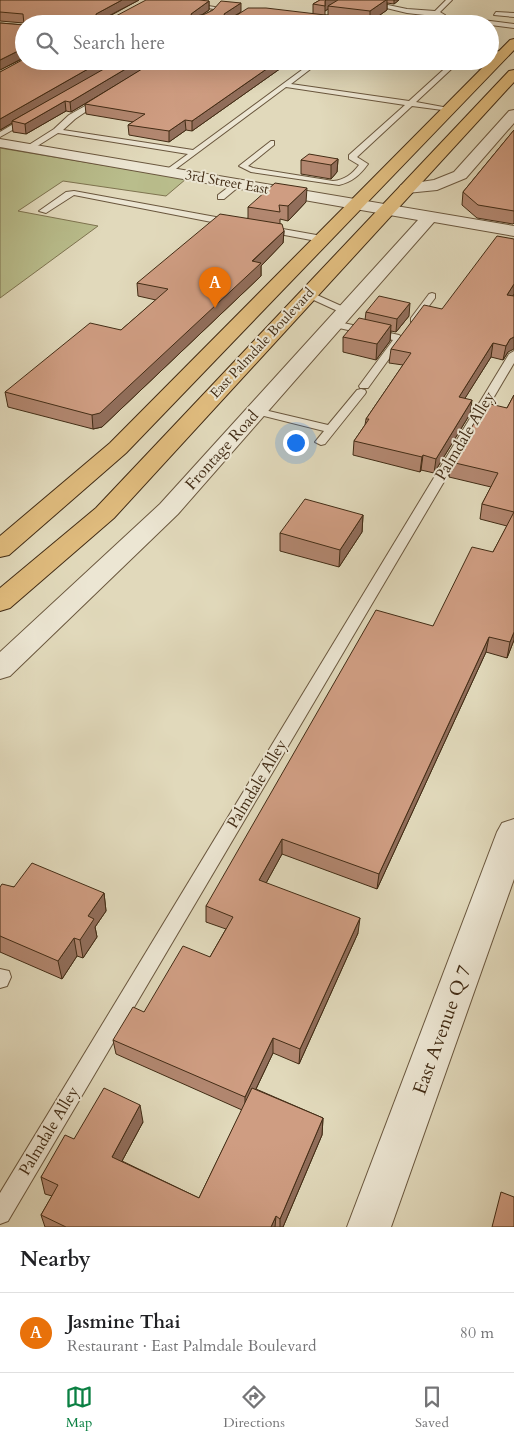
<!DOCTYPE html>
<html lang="en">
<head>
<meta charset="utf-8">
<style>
	:root { --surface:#fff; --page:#f6f6f6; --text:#202124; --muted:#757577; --line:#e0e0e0; --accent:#0b8043 }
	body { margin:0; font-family:Cardo,serif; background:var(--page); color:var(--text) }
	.you { position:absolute; left:295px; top:442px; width:18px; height:18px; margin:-12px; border:4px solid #fff; border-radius:50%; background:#1a73e8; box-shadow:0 0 0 8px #1a73e833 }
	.badge { display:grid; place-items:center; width:32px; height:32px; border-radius:50%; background:var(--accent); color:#fff; font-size:16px; font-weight:700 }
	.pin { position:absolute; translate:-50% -41px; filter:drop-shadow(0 1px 2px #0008) }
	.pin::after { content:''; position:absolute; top:26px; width:18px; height:15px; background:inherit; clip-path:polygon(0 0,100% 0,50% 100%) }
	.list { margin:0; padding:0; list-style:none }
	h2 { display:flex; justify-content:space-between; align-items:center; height:65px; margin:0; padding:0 20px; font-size:21px }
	h2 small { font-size:16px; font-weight:400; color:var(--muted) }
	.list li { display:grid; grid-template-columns:32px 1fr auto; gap:15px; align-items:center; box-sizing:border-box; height:80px; padding:0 20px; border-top:1px solid var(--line) }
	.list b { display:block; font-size:19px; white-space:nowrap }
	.list p { margin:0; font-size:16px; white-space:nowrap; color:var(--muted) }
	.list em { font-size:16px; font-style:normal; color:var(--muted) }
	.icon { flex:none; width:28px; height:28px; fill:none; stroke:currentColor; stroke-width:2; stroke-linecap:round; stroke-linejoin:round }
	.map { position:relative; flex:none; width:514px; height:1227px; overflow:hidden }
	.search { position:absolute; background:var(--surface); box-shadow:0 5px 20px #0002; left:15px; right:15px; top:15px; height:55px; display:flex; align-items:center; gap:12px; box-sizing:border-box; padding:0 18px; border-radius:28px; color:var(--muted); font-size:19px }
	.sheet { height:145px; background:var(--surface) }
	nav { display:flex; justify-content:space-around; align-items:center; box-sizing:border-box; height:70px; border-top:1px solid var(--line); background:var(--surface); font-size:14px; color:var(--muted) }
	nav a { display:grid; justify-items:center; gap:2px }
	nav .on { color:var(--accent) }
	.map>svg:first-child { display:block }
</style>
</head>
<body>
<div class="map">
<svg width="514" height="1227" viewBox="0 0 514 1227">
	<rect width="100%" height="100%" fill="#e1d9bb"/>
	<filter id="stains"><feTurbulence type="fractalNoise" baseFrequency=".004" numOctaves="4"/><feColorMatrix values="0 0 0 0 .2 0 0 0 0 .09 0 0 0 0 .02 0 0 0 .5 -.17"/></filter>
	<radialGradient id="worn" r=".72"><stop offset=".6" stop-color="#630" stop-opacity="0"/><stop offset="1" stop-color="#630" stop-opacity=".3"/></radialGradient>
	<!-- green -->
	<path fill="#b9bd8c" stroke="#7e7450" d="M 0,148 L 186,179 L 166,196 L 63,181 L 18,211 L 98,226 L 0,298 Z"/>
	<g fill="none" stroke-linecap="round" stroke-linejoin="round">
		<!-- lane casing -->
		<g stroke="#6a573e" stroke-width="2">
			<g id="lane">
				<path d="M 160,0 L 174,0 L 220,8 C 216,17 202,24 192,24 L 214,9 Z"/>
				<path d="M 353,0 L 364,0 L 407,9 L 435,11 L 446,0 L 452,0 L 440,12 L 445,15 L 442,17 L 407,13 Z"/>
				<path d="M 496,12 L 514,13 L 514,17 L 494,15 Z"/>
				<path d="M 451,16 L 514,24 L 514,28 L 452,20 L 448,24 L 441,24 Z"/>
				<path d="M 325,18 L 354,22 L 357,24 L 323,21 Z"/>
				<path d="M 490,50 L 507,53 L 504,55 L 490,54 Z"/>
				<path d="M 314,61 L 321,61 L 291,84 L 409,101 L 453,61 L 460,61 L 416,102 L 454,109 L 450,111 L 412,106 L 357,157 L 368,164 C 360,175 352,182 339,185 L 251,172 L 239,166 L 271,141 L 274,141 L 274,145 L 248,166 L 253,168 L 333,181 C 345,180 352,174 359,165 L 349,159 L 349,155 L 405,105 L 286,87 L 169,174 L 165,172 L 166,170 L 188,154 L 58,133 L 31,150 L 24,148 L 54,129 L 69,115 L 101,97 L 103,98 L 103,100 L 75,119 L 63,130 L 193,150 Z"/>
				<path d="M 25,117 L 32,119 L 0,137 L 0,132 Z"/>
				<path d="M 235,182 L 242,184 L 224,199 L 218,199 L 218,195 Z"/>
				<path d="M 74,191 L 232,220 L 236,223 L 232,226 L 74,195 L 46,213 L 39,211 L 66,192 Z"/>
				<path d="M 266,226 L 322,236 L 326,239 L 322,242 L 263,231 L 262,229 Z"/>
				<path d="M 308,291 L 348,309 L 350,311 L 348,313 L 342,313 L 305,296 L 305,292 Z"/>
				<path d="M 432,293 L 435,294 L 435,298 L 417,322 L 411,322 L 411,318 L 429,294 Z"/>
				<path d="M 334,321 L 399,335 L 404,338 L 368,388 L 360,388 L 359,386 L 393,340 L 330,326 L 330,322 Z"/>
				<path d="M 514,351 L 514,363 L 8,1221 L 0,1224 L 0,1193 L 509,354 Z"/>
				<path d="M 361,389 L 365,390 L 366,392 L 365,394 L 325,444 L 321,445 L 315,442 L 324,431 L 252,413 L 250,411 L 256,408 L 328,425 L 357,390 Z"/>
				<path d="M 0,969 L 9,971 L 11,977 L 7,986 L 0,988 Z"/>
			</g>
		</g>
		<!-- street casing -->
		<g stroke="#6a573e" stroke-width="2">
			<g id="street">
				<path d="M 514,110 L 514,123 L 466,178 L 437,190 L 407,193 L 401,191 L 399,188 L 401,185 L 434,180 L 454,172 L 509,111 Z"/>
				<path d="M 0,139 L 514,226 L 514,236 L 434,222 L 178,514 L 10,676 L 0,679 L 0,652 L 160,504 L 418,220 L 0,147 Z"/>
				<path d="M 514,819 L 514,879 L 391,1227 L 347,1227 L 497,832 L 502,823 Z"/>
			</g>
		</g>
		<!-- highway casing -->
		<g stroke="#422c15" stroke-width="2">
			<g id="highway">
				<path d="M 514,39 L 514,50 L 126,453 L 9,555 L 0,557 L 0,536 L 110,443 L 510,40 Z"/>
				<path d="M 514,70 L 514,82 L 114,518 L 10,608 L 0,611 L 0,588 L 96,508 L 509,71 Z"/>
			</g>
		</g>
		<!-- lane -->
		<use href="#lane" fill="#ece6d3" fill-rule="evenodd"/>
		<!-- street -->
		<use href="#street" fill="#ece6d3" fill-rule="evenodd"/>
		<!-- highway -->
		<use href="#highway" fill="#e0bc7e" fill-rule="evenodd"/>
	</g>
	<!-- wall -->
	<g fill="#b28770" stroke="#422c15" fill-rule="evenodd">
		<path d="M 0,0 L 139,0 L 108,17 L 114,17 L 209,1 L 209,10 L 202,15 L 241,12 L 233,17 L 313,14 L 313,4 L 320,0 L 399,0 L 394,4 L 387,3 L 387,10 L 370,22 L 342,18 L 342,24 L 24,23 L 0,21 ZM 328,9 L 328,15 L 325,15 L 325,11 Z"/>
		<path d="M 0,23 L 24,25 L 24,58 L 0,70 Z"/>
		<path d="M 24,61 L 291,61 L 192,131 L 186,130 L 169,142 L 129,135 L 128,125 L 133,122 L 86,114 L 85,104 L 137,73 L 71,112 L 66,111 L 26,134 L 13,132 L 12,123 L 0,130 L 0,72 Z"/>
		<path d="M 514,130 L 514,223 L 513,224 L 477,218 L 462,205 L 463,192 Z"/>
		<path d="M 338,159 L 337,172 L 331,179 L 301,174 L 301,160 Z"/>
		<path d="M 306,202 L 288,221 L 280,219 L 280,223 L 284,231 L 283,243 L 261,266 L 261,276 L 102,427 L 93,429 L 8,407 L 5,392 L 121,330 L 156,300 L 138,296 L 137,283 L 248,218 L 248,207 Z"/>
		<path d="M 514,294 L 513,296 L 508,352 L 503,360 L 491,357 L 465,398 L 470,414 L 434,473 L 421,470 L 420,472 L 353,455 L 354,441 L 365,425 L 366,419 L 403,365 L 389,363 L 391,349 L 442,309 Z"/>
		<path d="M 366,312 L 409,316 L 396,332 L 391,331 L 390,341 L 376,360 L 343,352 L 343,337 L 365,320 Z"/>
		<path d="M 514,395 L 514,640 L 507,658 L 486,652 L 377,889 L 282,854 L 266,883 L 358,933 L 299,1064 L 273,1053 L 256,1089 L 323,1118 L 322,1135 L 283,1227 L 45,1227 L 41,1215 L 52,1196 L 45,1194 L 41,1177 L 74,1139 L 143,1122 L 122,1161 L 199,1198 L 242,1110 L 116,1054 L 113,1040 L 144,1012 L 210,957 L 226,929 L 206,922 L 206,906 L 493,552 L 507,526 L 480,519 L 482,504 L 491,487 L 449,477 L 451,462 L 507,408 Z"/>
		<path d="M 363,515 L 362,532 L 339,567 L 280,551 L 280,533 Z"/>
		<path d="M 0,887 L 14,887 L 104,893 L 106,911 L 95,927 L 97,937 L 83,958 L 77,956 L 62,979 L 0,952 Z"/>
	</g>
	<!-- shaded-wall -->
	<g fill="#916e5b" stroke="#422c15">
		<path d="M 122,0 L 139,0 L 97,22 L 96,16 L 96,14 Z"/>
		<path d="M 326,0 L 340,0 L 328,6 L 328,9 L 325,11 L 325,1 Z"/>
		<path d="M 386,0 L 387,0 L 387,10 L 370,22 L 370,11 Z"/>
		<path d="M 394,0 L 399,0 L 394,4 Z"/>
		<path d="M 209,1 L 209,10 L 191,22 L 191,14 Z"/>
		<path d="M 241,3 L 241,12 L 224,22 L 224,14 Z"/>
		<path d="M 342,17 L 342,24 L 332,24 Z"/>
		<path d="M 22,49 L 23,58 L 0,70 L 0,60 Z"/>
		<path d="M 102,61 L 120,61 L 12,121 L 12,123 L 0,130 L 0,119 Z"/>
		<path d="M 139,61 L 156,61 L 71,112 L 70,102 Z"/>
		<path d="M 278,61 L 291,61 L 192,131 L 192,121 Z"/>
		<path d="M 65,101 L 66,111 L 26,134 L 25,124 Z"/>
		<path d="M 185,120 L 186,130 L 169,142 L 169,131 Z"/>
		<path d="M 338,159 L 337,172 L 331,179 L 331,165 Z"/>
		<path d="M 307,188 L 306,202 L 288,221 L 288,206 Z"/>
		<path d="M 284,231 L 283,243 L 261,266 L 261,276 L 102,427 L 93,429 L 92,415 Z"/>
		<path d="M 514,284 L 514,294 L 505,308 L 507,295 Z"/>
		<path d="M 410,303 L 409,316 L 396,332 L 397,319 Z"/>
		<path d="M 391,325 L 390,341 L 376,360 L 377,344 Z"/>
		<path d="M 514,337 L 514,349 L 508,352 L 503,360 L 506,346 L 510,339 Z"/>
		<path d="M 493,343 L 491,357 L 457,411 L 459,397 Z"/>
		<path d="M 472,400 L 470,414 L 434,473 L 436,459 Z"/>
		<path d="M 423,455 L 421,470 L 420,472 L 422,457 Z"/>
		<path d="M 363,515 L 362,532 L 339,567 L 340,550 Z"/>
		<path d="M 514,632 L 514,640 L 507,658 L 510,642 Z"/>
		<path d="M 489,637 L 486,652 L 377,889 L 379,874 Z"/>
		<path d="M 282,839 L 282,854 L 259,896 L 259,880 Z"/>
		<path d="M 104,893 L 106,911 L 95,927 L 97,937 L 83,958 L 80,940 L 88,916 Z"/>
		<path d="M 360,918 L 358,933 L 299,1064 L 300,1049 Z"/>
		<path d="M 74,938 L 77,956 L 62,979 L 58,961 Z"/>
		<path d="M 273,1038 L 273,1053 L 245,1112 L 245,1097 Z"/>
		<path d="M 140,1105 L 143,1122 L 115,1174 L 112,1157 Z"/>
		<path d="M 323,1118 L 322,1135 L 283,1227 L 280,1227 L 280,1219 Z"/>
		<path d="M 276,1216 L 275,1227 L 271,1227 Z"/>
	</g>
	<!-- building -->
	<g fill="#cf9d82" stroke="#422c15">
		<path d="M 0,0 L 122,0 L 96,14 L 96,16 L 114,17 L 146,0 L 199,0 L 209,1 L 191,14 L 192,17 L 205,14 L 213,10 L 221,1 L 241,3 L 224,14 L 225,17 L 234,17 L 248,8 L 266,8 L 342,17 L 332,24 L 24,24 L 23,14 L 0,12 Z"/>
		<path d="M 320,0 L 326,0 L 325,1 L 325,6 L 313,4 Z"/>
		<path d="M 338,0 L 386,0 L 370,11 L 328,6 Z"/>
		<path d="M 0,23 L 24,25 L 24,49 L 22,49 L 0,60 Z"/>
		<path d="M 24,59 L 24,61 L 102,61 L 0,119 L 0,72 Z"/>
		<path d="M 118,61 L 139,61 L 70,102 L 65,101 L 25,124 L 12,121 Z"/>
		<path d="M 155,61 L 278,61 L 192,121 L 185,120 L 169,131 L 128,125 L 145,114 L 85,104 Z"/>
		<path d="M 514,130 L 514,211 L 478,205 L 463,192 Z"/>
		<path d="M 309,154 L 338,159 L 331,165 L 301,160 Z"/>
		<path d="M 275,183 L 307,188 L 288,206 L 279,205 L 280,212 L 248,207 Z"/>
		<path d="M 220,214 L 282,224 L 284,231 L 252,261 L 261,263 L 100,413 L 92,415 L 5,392 L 90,323 L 121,330 L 168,289 L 137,283 Z"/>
		<path d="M 497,236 L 514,239 L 514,284 L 507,295 L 514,296 L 514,337 L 510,339 L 506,346 L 493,343 L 459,397 L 472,400 L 436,459 L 423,455 L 422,457 L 354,441 L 369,419 L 366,419 L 411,353 L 391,349 L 424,305 L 442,309 Z"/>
		<path d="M 379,296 L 410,303 L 397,319 L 366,312 Z"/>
		<path d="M 359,318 L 391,325 L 377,344 L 343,337 Z"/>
		<path d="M 514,395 L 514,632 L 510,642 L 489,637 L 379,874 L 282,839 L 259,880 L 360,918 L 300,1049 L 273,1038 L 245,1097 L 113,1040 L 133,1007 L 144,1012 L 183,946 L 210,957 L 233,917 L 206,906 L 376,610 L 433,626 L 472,547 L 493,552 L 514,512 L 482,504 L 498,473 L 451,462 L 486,403 L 507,408 Z"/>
		<path d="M 305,499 L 363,515 L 340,550 L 280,533 Z"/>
		<path d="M 32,863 L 104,893 L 88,916 L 94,919 L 80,940 L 74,938 L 58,961 L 0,936 L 0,887 L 2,884 L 14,887 Z"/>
		<path d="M 104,1088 L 140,1105 L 112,1157 L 199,1198 L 252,1088 L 323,1118 L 280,1219 L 276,1216 L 271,1227 L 66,1227 L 41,1215 L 58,1185 L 41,1177 L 65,1135 L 74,1139 Z"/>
		<path d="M 501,1192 L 514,1197 L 514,1227 L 492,1227 Z"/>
	</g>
	<g text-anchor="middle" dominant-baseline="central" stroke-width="4" stroke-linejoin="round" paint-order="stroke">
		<!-- far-street labels -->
		<g font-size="14" fill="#422c15" stroke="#ece6d3">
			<text transform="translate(227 182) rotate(10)">3rd Street East</text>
			<text transform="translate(262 343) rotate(-47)">East Palmdale Boulevard</text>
		</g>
		<!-- street labels -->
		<g font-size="16" fill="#422c15" stroke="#ece6d3">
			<text transform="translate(465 436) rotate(-59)">Palmdale Alley</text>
			<text transform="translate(222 450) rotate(-48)">Frontage Road</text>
			<text transform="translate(257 784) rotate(-59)">Palmdale Alley</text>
			<text transform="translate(49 1131) rotate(-59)">Palmdale Alley</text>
		</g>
		<!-- near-street labels -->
		<g font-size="19" fill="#422c15" stroke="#ece6d3">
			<text transform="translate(442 1030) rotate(-70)">East Avenue Q 7</text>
		</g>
	</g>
	<rect width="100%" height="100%" filter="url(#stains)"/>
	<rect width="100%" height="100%" fill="url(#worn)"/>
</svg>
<div class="you"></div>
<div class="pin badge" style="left:215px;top:308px;background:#e8710a">A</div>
<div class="search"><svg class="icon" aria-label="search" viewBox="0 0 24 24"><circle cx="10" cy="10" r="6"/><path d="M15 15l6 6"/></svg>Search here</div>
</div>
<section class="sheet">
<h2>Nearby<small></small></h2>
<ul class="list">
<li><span class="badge" style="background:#e8710a">A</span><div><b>Jasmine Thai</b><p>Restaurant · East Palmdale Boulevard</p></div><em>80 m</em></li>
</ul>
</section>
<nav>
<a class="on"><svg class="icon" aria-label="map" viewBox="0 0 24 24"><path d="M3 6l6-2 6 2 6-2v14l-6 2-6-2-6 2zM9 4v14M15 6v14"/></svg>Map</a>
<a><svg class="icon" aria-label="directions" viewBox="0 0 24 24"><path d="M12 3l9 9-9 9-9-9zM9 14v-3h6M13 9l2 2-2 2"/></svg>Directions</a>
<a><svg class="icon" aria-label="saved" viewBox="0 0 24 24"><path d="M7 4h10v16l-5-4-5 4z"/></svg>Saved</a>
</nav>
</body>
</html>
